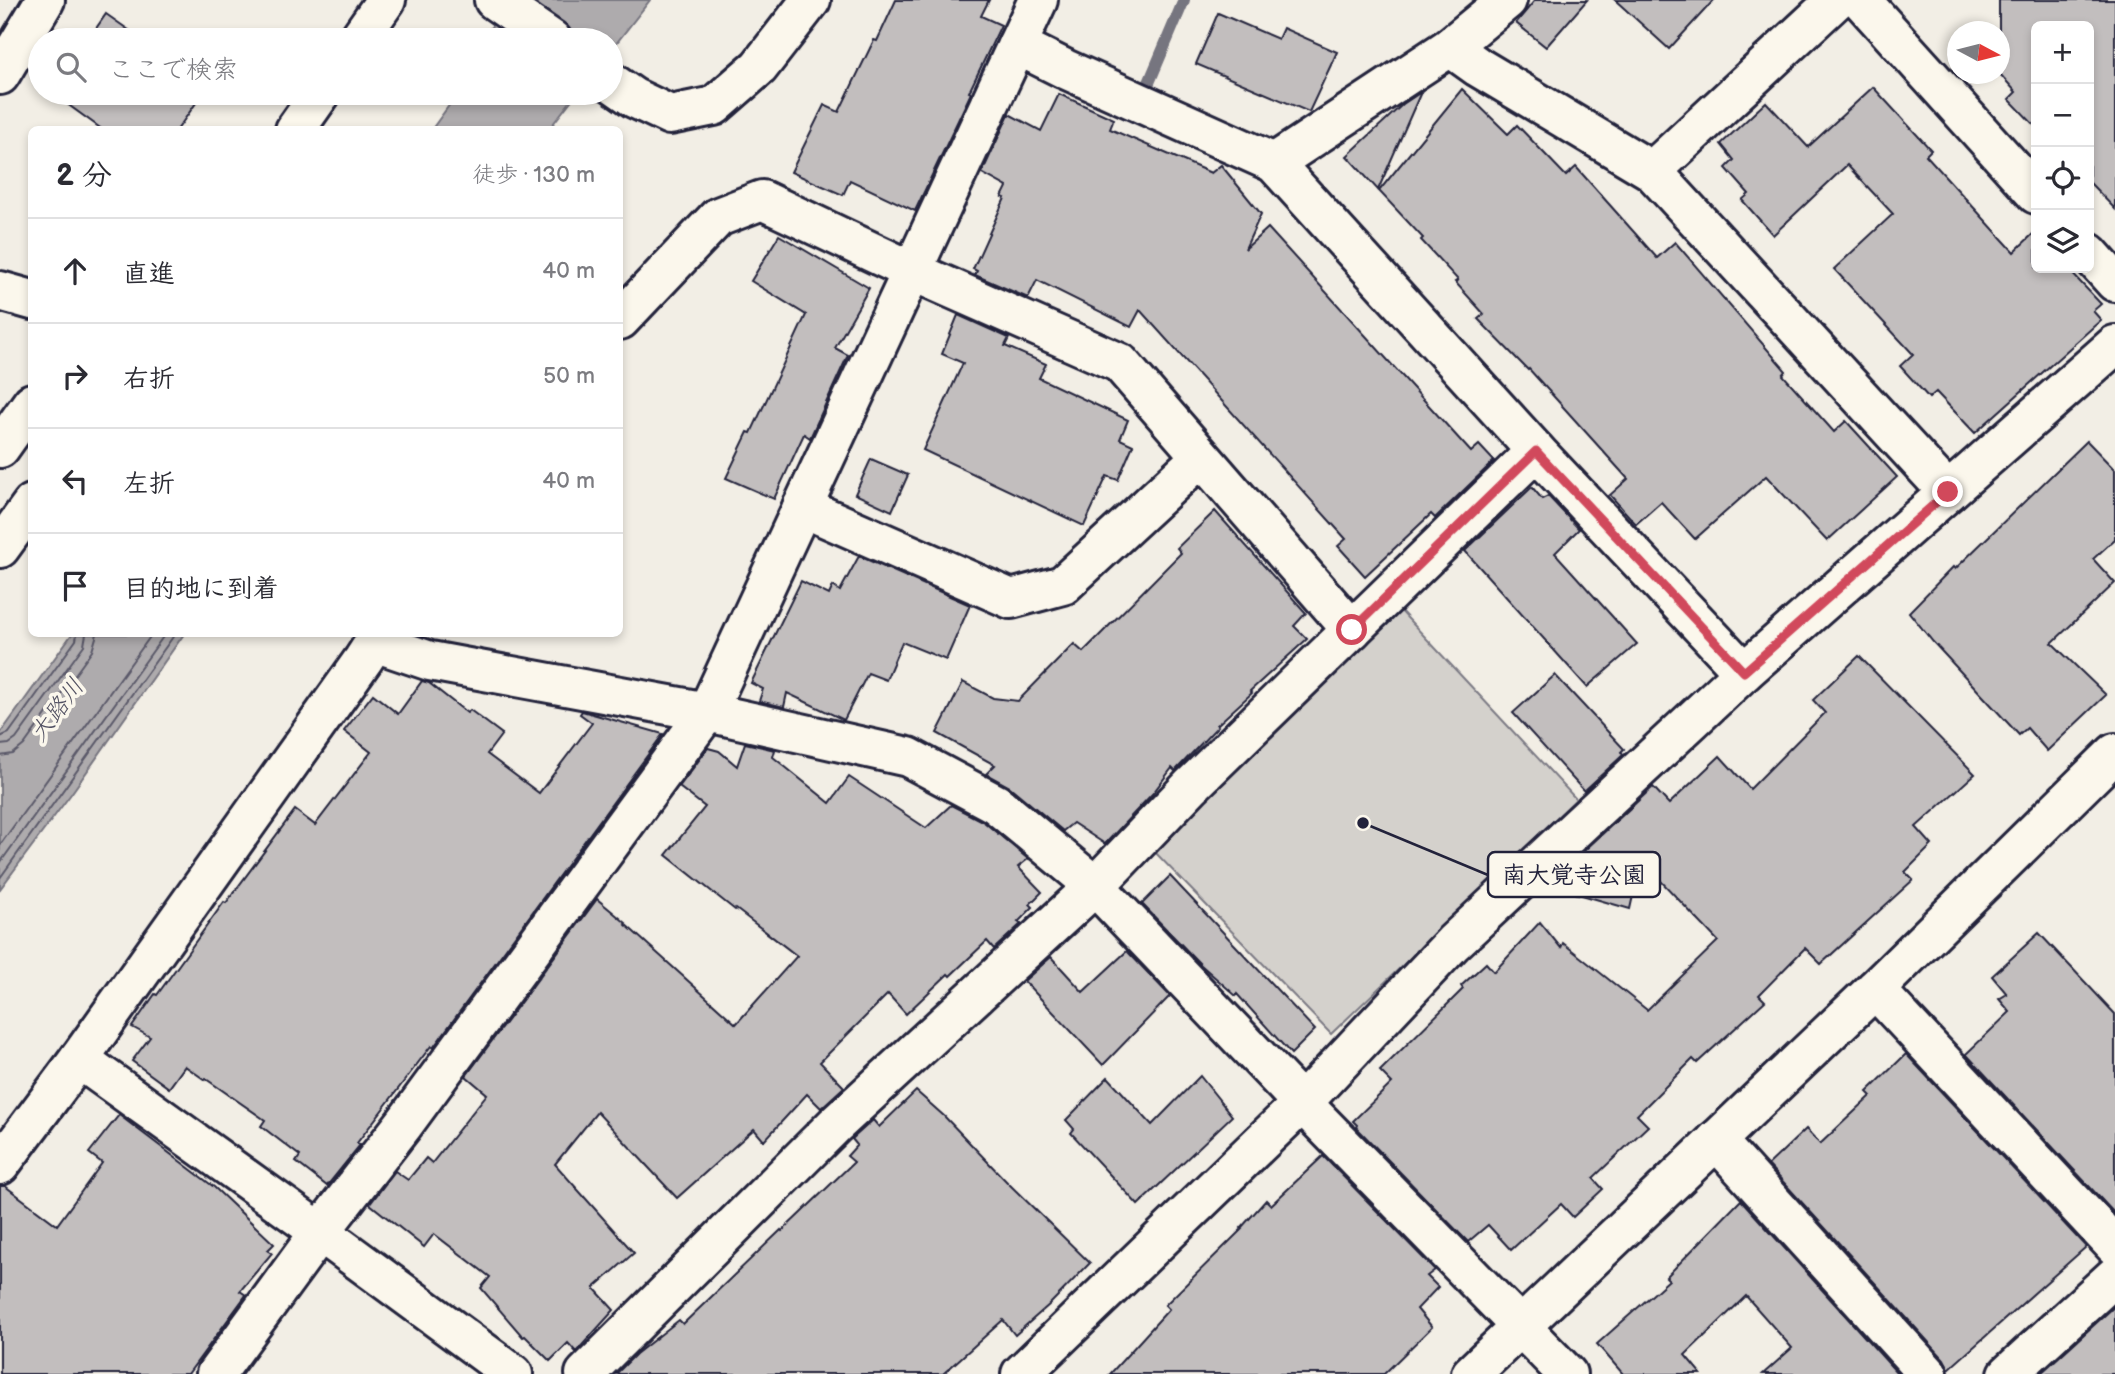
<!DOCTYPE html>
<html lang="ja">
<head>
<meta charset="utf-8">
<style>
	:root { --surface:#fff; --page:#f2f2f3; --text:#2b2b33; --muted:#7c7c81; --line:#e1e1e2 }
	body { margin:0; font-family:"Balsamiq Sans","Klee One",sans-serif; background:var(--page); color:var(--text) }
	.controls { position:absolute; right:21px; top:21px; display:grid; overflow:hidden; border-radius:10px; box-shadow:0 4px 10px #0003 }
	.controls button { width:63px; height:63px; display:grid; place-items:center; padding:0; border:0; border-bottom:2px solid var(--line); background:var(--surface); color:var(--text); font:35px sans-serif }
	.compass { position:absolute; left:1947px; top:21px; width:63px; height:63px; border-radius:50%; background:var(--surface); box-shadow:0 4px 10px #0003; rotate:97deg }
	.stop { position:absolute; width:21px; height:21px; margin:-16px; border:5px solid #d1495b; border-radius:50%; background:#fff }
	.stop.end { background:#d1495b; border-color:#fff; box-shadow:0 2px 7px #0008 }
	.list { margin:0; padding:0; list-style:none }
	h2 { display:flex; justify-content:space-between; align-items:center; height:91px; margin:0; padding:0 28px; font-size:30px }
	h2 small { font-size:23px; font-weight:400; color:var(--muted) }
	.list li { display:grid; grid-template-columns:46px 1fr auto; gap:21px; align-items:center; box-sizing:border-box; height:105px; padding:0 28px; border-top:2px solid var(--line) }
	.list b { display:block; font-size:26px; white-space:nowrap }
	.list em { font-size:23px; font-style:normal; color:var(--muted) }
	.icon { flex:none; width:38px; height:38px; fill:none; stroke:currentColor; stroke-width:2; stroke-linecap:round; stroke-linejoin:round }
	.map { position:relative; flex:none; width:2115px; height:1374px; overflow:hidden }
	.search { position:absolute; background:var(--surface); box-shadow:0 4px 10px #0003; left:28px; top:28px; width:595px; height:77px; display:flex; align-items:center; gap:18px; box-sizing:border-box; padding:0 24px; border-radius:38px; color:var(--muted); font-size:26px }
	.panel { position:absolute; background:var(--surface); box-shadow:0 4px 10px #0003; left:28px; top:126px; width:595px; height:511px; border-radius:10px }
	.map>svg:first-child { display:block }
</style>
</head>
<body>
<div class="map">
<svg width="2115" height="1374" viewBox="0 0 2115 1374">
	<rect width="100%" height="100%" fill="#f2eee5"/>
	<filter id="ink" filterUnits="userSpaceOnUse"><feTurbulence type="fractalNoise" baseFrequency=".0143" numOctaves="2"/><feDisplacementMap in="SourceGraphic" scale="14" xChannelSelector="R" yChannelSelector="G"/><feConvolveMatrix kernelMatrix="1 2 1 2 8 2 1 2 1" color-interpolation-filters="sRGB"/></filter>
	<g filter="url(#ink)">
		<!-- green -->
		<path fill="#d4d1cc" stroke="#7b7a84" stroke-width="2" d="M 1398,608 L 1576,799 L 1331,1034 L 1151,848 Z"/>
		<!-- water -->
		<g fill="#aeabad" stroke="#76747f" stroke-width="2">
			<path d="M 510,0 L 650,0 L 611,50 L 611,40 L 482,40 Z"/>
			<path d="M 458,93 L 577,93 L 549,129 L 432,129 Z"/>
			<path d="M 72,634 L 184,634 L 71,794 L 0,889 L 0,734 Z"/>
		</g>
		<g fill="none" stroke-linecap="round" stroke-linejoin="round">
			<!-- shore -->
			<g stroke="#5a5969" stroke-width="2">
				<path d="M 0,737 L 9,733 L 76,640 L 77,634"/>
				<path d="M 0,745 L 9,744 L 16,739 L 84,645 L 86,634"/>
				<path d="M 0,756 L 13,754 L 24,745 L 92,651 L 97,634"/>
				<path d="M 0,845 L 152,634"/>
				<path d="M 0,863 L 165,634"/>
				<path d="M 0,878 L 175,634"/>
			</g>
			<!-- stream -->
			<path stroke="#76747f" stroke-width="12" d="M 1148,85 L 1184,0"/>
		</g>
		<!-- building -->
		<g fill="#c2bebe" stroke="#22223b" stroke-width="2">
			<path d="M 896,0 L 989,0 L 981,16 L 1001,25 L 969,92 L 971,93 L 915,211 L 850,180 L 843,195 L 791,172 L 824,105 L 839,112 L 874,40 L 877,41 Z"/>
			<path d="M 1535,0 L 1587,0 L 1546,47 L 1516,23 Z"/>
			<path d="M 1615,0 L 1714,0 L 1669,49 Z"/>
			<path d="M 1999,0 L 2115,0 L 2115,209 L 2089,182 L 2089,26 L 2036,26 L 2036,127 L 2009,99 L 2016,92 L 1999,73 Z"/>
			<path d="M 1218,13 L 1278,39 L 1283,28 L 1337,52 L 1309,112 L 1196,64 Z"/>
			<path d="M 106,14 L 143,40 L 88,40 Z"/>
			<path d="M 1873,87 L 1931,150 L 1926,155 L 2014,252 L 2034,233 L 2036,235 L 2036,268 L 2067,268 L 2101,304 L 2093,311 L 2101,320 L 1975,433 L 1936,392 L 1929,398 L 1900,366 L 1913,354 L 1834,269 L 1893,214 L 1847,165 L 1773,235 L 1742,200 L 1749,194 L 1726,168 L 1734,160 L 1721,144 L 1766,102 L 1808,147 Z"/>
			<path d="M 1462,89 L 1508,134 L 1517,125 L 1566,176 L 1576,167 L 1657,258 L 1675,242 L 1786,371 L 1783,375 L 1834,432 L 1846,421 L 1897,477 L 1827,541 L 1766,476 L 1695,539 L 1661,502 L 1636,524 L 1610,495 L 1628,479 L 1529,369 L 1528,370 L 1478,319 L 1484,314 L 1455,282 L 1458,280 L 1421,240 L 1423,238 L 1379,191 Z"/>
			<path d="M 1421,92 L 1378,190 L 1347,156 L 1403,104 Z"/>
			<path d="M 52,93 L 203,93 L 177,130 L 103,130 Z"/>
			<path d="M 1059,94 L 1114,119 L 1110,129 L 1211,173 L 1221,165 L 1261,214 L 1245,249 L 1268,228 L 1471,452 L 1479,445 L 1494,461 L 1435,518 L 1431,514 L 1365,576 L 1338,546 L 1346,539 L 1140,310 L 1131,327 L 1037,280 L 1028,298 L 975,275 L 977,271 L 973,269 L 1005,198 L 1002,197 L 1007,187 L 982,173 L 1009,114 L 1041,131 Z"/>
			<path d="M 779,235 L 869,288 L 835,348 L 848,355 L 810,438 L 804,434 L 774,499 L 726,478 L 748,432 L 751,433 L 806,315 L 751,281 Z"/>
			<path d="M 958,315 L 1009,338 L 1005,346 L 1046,364 L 1039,378 L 1128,420 L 1120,439 L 1133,445 L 1118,480 L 1107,476 L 1084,526 L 923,450 L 963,363 L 942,354 Z"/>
			<path d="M 2087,441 L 2115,470 L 2115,539 L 2093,559 L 2115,583 L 2052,643 L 2106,695 L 2047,751 L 2027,728 L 2019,735 L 1933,642 L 1909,612 L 1953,567 L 1955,569 Z"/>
			<path d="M 871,459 L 908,475 L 892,511 L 855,494 Z"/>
			<path d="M 1532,487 L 1542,499 L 1548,496 L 1579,529 L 1555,553 L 1637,644 L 1587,687 L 1465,551 Z"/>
			<path d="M 1215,511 L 1306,613 L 1294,626 L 1307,639 L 1250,691 L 1252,693 L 1217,725 L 1218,726 L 1175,771 L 1172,768 L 1153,793 L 1105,844 L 1073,823 L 1063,831 L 1010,787 L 986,774 L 995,765 L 937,733 L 963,682 L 993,698 L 1018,701 L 1074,644 L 1083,652 L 1181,553 L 1177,548 Z"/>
			<path d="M 859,556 L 970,605 L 946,660 L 902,642 L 886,680 L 868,673 L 844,720 L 787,693 L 784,707 L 759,701 L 763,689 L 751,683 L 801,581 L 829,595 L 833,586 L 840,591 Z"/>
			<path d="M 1859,656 L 1975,774 L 1916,827 L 1932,845 L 1905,872 L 1913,880 L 1821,964 L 1805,948 L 1759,995 L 1765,1001 L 1697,1063 L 1693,1059 L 1637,1115 L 1648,1126 L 1593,1178 L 1603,1189 L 1573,1217 L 1561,1204 L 1511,1250 L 1488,1225 L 1468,1242 L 1356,1127 L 1357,1125 L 1353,1121 L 1392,1083 L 1380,1071 L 1463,989 L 1461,986 L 1486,963 L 1494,972 L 1540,922 L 1561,948 L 1563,943 L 1647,1010 L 1718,941 L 1641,860 L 1630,909 L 1575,893 L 1585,850 L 1653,787 L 1669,804 L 1720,756 L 1750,789 L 1825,713 L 1813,700 Z"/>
			<path d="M 1555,675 L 1624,749 L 1621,752 L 1623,755 L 1584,791 L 1513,713 Z"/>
			<path d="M 422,681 L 429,683 L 467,713 L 470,710 L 502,734 L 487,754 L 539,793 L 592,723 L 580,714 L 582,711 L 663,734 L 433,1048 L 431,1046 L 357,1143 L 360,1145 L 327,1186 L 296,1162 L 300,1156 L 261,1126 L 265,1120 L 206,1079 L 205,1080 L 185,1066 L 169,1088 L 132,1061 L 150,1037 L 132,1027 L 155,994 L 157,995 L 224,902 L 226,903 L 295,810 L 315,825 L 371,752 L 344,731 L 373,694 L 398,714 Z"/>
			<path d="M 745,743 L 775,750 L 773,757 L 830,803 L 849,777 L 926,828 L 951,805 L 984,822 L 1028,859 L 1018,867 L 1042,892 L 1030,904 L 1033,907 L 1018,922 L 1021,924 L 994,949 L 987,941 L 950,976 L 948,974 L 906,1014 L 888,994 L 820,1062 L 844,1087 L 821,1108 L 807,1094 L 764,1141 L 754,1129 L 677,1198 L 597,1112 L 555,1164 L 634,1253 L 594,1288 L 614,1310 L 576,1352 L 568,1343 L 550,1361 L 525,1336 L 523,1337 L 481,1288 L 490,1277 L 434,1234 L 424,1247 L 370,1204 L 395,1171 L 408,1180 L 426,1158 L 432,1163 L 487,1094 L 466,1076 L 597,899 L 626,923 L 625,924 L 736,1024 L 797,956 L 736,909 L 735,910 L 666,855 L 705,807 L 679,787 L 708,748 L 719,751 L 737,766 Z"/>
			<path d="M 1170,876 L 1315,1030 L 1291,1054 L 1237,994 L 1236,996 L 1201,965 L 1142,904 Z"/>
			<path d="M 2039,933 L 2115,1014 L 2115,1214 L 1966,1054 L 2010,1012 L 1999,999 L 2007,994 L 1992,976 Z"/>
			<path d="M 1127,951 L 1170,996 L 1103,1065 L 1024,981 L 1051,957 L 1083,992 Z"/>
			<path d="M 1906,1054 L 2086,1247 L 1949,1369 L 1944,1359 L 1768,1165 L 1806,1129 L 1820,1144 L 1871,1096 L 1867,1092 Z"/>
			<path d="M 1200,1076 L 1232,1116 L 1138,1205 L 1071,1133 L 1074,1129 L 1066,1120 L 1108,1077 L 1152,1125 Z"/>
			<path d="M 916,1091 L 944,1116 L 1008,1183 L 1090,1263 L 1050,1304 L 1015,1335 L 1003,1320 L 943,1374 L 616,1374 L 636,1354 L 679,1320 L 683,1324 L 781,1230 L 782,1231 L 854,1162 L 847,1156 L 857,1145 L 852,1139 L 873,1120 L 879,1127 Z"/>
			<path d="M 119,1115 L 214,1187 L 274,1244 L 268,1250 L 272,1253 L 240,1291 L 246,1295 L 188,1374 L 0,1374 L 0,1186 L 5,1186 L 57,1225 L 102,1163 L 89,1153 Z"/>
			<path d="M 1323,1156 L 1435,1270 L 1427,1276 L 1438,1287 L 1417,1309 L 1432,1327 L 1384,1374 L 1110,1374 L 1169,1309 L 1165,1305 L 1242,1229 L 1241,1228 L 1266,1200 L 1271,1205 Z"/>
			<path d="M 1741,1200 L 1898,1374 L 1763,1374 L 1792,1348 L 1746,1296 L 1685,1355 L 1701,1374 L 1623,1374 L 1597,1344 L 1669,1280 L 1666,1277 Z"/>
			<path d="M 2115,1306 L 2115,1374 L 2040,1374 Z"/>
		</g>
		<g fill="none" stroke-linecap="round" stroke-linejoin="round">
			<!-- street casing -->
			<g stroke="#22223b" stroke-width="44">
				<g id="street">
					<path d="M 494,0 L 552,40"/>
					<path d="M 1861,0 L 2036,194"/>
					<path d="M 358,40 L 386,0"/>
					<path d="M 1017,45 L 1065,69 L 1274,163 L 1536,451 L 1744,672"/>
					<path d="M 1450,47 L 1478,67 L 1652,171 L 1948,492"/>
					<path d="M 0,75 L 45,0"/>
					<path d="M 611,82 L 634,98 L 670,115 L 714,106 L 759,67 L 811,0"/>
					<path d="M 295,130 L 321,93"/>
					<path d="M 1274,163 L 1450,47 L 1507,0"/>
					<path d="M 1652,171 L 1836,0"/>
					<path d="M 2089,253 L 2115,282"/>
					<path d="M 0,291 L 32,300"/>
					<path d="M 620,320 L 718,217 L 762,200 L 912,271 L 1120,363 L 1352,630"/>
					<path d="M 0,448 L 32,403"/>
					<path d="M 802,507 L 1011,599 L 1063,585 L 1200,458"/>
					<path d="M 0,548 L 32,504"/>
					<path d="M 374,642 L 430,661 L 707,712 L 908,757 L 996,804 L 1095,886 L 1302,1103 L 1567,1374"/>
					<path d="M 1875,989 L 2115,1246"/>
					<path d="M 79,1059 L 320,1232 L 513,1374"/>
					<path d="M 1716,1140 L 1928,1374"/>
					<path d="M 0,1165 L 79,1059 L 363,660 L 380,634"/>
					<path d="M 216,1374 L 320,1232 L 404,1124 L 707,712 L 1038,0"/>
					<path d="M 585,1374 L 835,1125 L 1095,886 L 1191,786 L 1536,451"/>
					<path d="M 1021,1374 L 1302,1103 L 1453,943 L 1744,672 L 2115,345"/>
					<path d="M 2008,1374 L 2115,1276"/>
				</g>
			</g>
			<!-- secondary casing -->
			<g stroke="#22223b" stroke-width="44">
				<path id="secondary" d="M 1471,1374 L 1875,989 L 2115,753"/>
			</g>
			<!-- street -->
			<use href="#street" stroke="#fbf7ec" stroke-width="38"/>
			<!-- secondary -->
			<use href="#secondary" stroke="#fbf7ec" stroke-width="38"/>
		</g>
	</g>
	<g fill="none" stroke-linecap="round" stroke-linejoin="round" filter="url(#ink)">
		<!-- route -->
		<path stroke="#d1495b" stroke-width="9" d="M 1352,630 L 1536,451 L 1744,672 L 1948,492"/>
	</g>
	<g text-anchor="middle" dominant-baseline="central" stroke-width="7" stroke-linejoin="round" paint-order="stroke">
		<!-- water labels -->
		<g font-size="24" font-style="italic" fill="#535263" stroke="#fbf7ec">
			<text transform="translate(57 710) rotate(-53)">大路川</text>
		</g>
	</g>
	<!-- callouts -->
	<path fill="none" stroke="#22223b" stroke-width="2.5" d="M1363 823L1488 875"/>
	<circle fill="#22223b" stroke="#fbf7ec" stroke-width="2.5" cx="1363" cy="823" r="7"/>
	<rect fill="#fbf7ec" stroke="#22223b" stroke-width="2.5" x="1488" y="852" width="172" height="45" rx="7"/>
	<g font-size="24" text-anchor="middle" font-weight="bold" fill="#22223b">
		<text x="1574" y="883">南大覚寺公園</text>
	</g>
</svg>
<div class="controls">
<button>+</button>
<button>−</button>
<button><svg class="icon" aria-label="locate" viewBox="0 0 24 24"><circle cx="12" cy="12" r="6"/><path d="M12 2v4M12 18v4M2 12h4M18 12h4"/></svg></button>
<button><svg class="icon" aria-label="layers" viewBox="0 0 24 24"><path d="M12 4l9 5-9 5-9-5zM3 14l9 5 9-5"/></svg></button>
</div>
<svg class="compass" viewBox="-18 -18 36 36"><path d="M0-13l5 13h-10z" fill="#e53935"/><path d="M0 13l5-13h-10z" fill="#7c7c81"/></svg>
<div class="stop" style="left:1352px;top:630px"></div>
<div class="stop end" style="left:1948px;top:492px"></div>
<div class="search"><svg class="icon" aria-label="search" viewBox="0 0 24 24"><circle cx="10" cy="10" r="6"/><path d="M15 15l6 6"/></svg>ここで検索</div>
<section class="panel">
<h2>2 分<small>徒歩 · 130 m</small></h2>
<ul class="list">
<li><svg class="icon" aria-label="ahead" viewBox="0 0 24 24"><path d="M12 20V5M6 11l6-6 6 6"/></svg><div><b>直進</b></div><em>40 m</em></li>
<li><svg class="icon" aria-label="right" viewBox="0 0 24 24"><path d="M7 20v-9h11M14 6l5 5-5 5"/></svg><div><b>右折</b></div><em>50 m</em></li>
<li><svg class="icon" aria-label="left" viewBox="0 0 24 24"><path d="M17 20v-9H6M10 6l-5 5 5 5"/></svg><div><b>左折</b></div><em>40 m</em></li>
<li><svg class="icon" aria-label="arrive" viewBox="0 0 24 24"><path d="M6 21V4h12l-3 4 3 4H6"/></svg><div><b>目的地に到着</b></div></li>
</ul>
</section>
</div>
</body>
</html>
